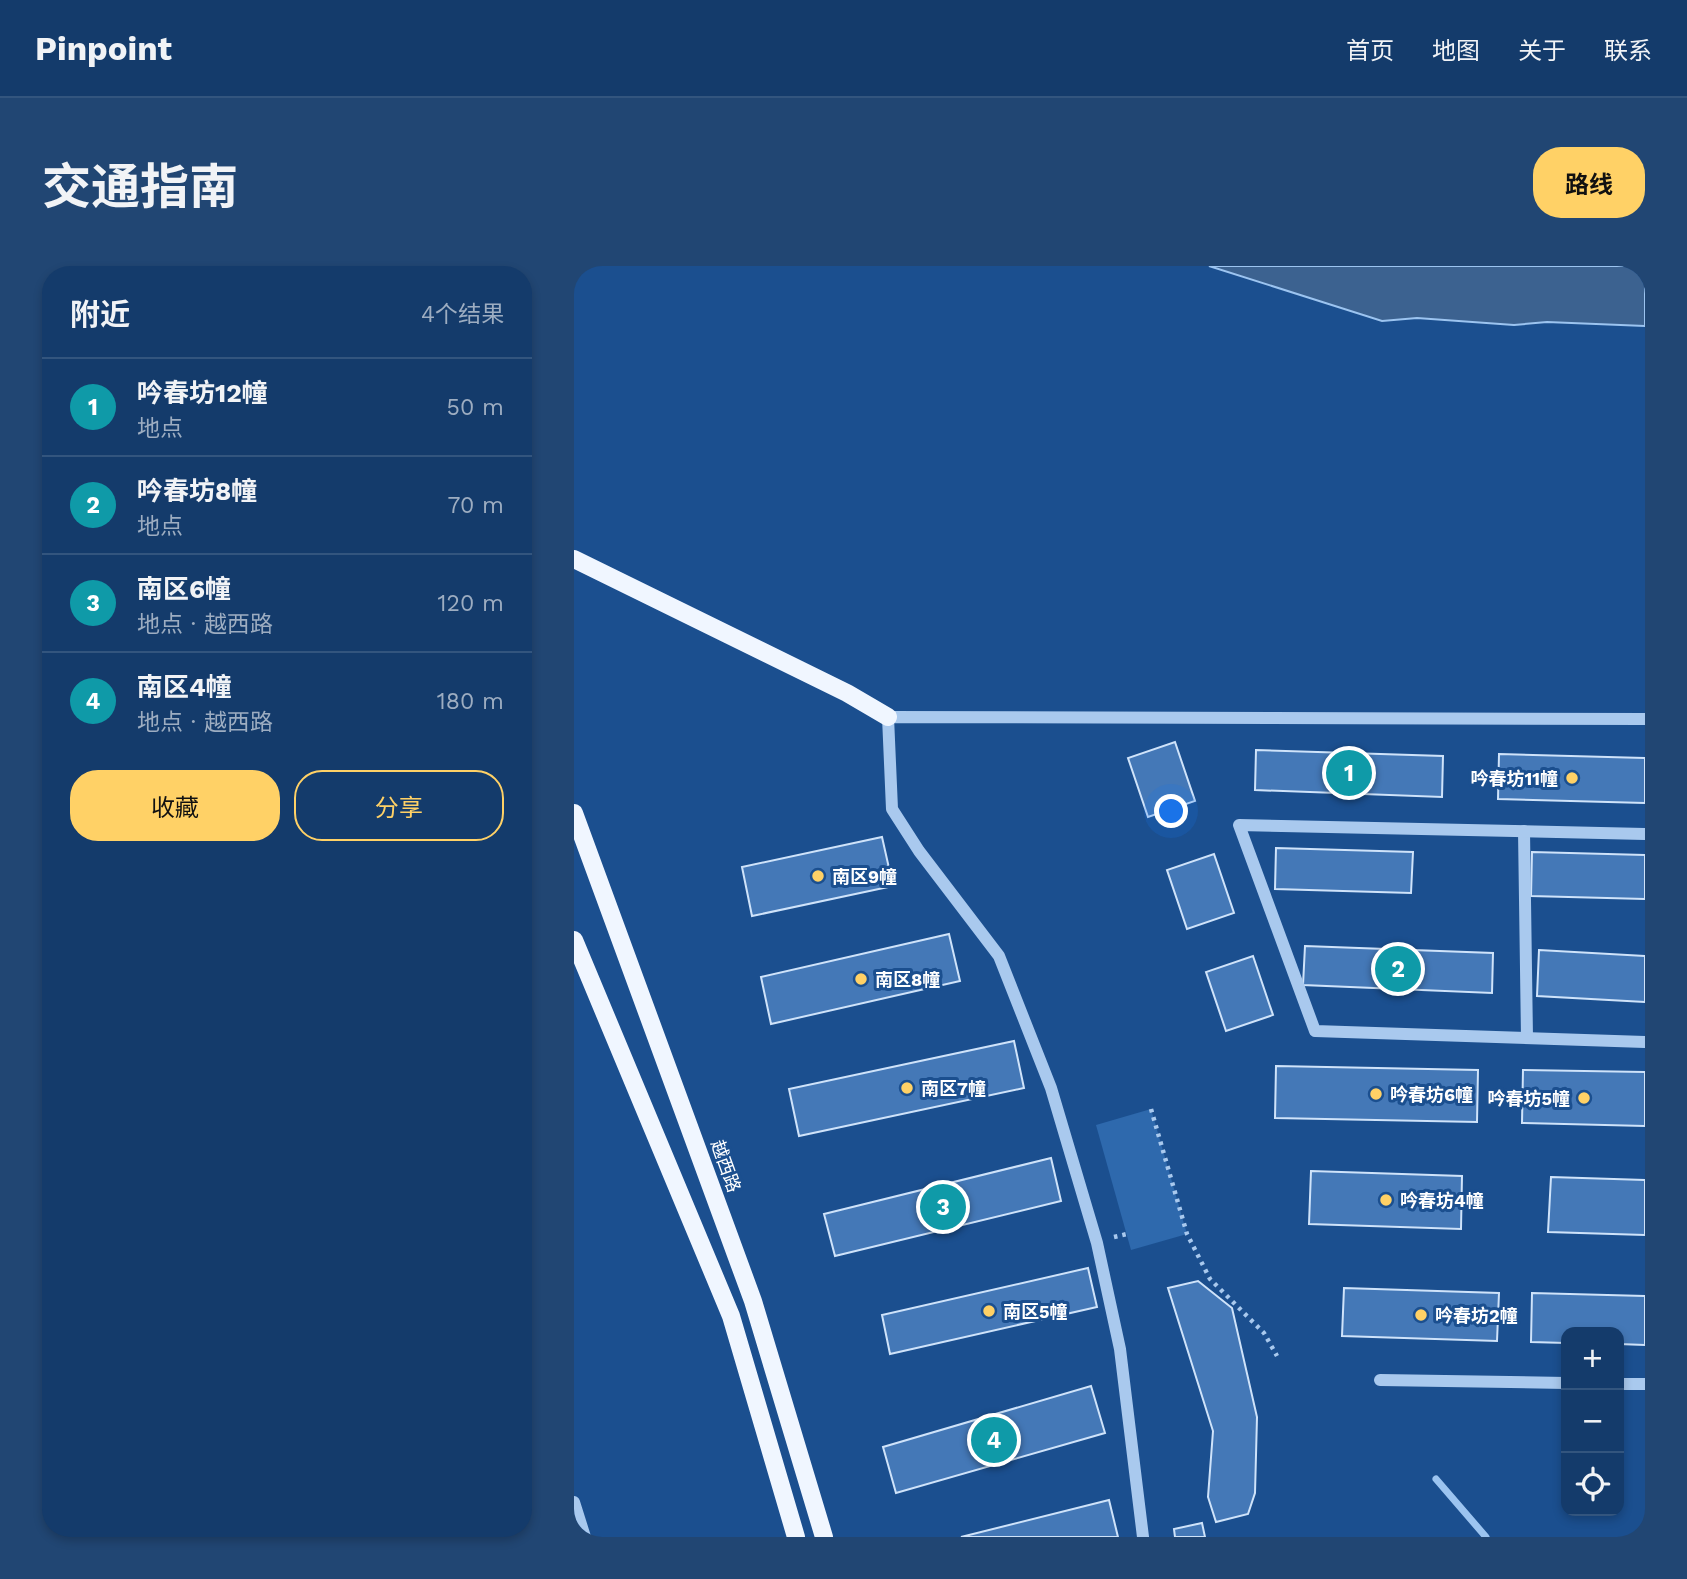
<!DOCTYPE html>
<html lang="zh">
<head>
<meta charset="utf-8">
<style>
	:root { --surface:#143b6b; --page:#214673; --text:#f1f3f6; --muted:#9dadc1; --line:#33557e; --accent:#ffd166 }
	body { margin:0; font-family:"Work Sans","Noto Sans SC",sans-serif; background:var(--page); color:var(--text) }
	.controls { position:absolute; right:21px; bottom:21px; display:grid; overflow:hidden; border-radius:14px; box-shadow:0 4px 10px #0003 }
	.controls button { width:63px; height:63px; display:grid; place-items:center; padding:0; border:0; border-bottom:2px solid var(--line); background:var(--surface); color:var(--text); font:35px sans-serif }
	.you { position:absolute; left:598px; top:546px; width:24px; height:24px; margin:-18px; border:5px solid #fff; border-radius:50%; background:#1a73e8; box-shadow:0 0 0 10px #1a73e833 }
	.badge { display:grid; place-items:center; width:46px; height:46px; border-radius:50%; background:var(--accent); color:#fff; font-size:23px; font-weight:700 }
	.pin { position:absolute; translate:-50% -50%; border:4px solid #fff; box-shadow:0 2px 7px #0006 }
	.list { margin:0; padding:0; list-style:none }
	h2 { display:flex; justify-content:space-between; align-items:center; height:91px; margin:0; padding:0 28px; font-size:30px }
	h2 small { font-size:23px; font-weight:400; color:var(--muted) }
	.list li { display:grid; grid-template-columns:46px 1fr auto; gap:21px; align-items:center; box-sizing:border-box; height:98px; padding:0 28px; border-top:2px solid var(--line) }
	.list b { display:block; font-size:26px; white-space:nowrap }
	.list p { margin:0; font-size:23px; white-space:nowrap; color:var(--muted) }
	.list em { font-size:23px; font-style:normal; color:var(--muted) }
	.actions { display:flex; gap:14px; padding:21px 28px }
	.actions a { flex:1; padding:16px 0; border:2px solid var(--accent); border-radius:28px; text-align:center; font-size:24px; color:var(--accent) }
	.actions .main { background:var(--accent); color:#111 }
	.icon { flex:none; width:38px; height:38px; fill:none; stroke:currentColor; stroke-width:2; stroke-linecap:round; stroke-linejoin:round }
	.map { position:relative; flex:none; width:1071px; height:1271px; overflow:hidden; border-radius:28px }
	header { display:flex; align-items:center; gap:42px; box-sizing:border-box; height:98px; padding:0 35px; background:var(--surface); border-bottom:2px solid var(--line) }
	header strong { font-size:33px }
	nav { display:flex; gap:38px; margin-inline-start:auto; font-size:24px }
	.intro { display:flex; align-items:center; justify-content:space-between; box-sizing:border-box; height:168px; padding:0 42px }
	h1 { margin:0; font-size:49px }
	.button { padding:18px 32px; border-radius:28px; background:var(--accent); color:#111; font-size:24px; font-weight:700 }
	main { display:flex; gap:42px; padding:0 42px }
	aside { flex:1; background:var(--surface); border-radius:28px; box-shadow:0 4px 10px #0003 }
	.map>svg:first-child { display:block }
</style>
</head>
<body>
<header>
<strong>Pinpoint</strong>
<nav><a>首页</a><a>地图</a><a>关于</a><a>联系</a></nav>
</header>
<div class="intro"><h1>交通指南</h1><a class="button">路线</a></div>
<main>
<aside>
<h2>附近<small>4个结果</small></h2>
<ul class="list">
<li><span class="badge" style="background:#0f9aa8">1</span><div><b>吟春坊12幢</b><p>地点</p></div><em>50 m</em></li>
<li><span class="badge" style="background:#0f9aa8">2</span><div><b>吟春坊8幢</b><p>地点</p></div><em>70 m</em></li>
<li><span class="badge" style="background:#0f9aa8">3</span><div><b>南区6幢</b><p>地点 · 越西路</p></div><em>120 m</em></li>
<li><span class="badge" style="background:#0f9aa8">4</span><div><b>南区4幢</b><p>地点 · 越西路</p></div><em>180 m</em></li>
</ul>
<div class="actions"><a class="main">收藏</a><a>分享</a></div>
</aside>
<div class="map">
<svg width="1071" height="1271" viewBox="0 0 1071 1271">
	<rect width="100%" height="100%" fill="#1b4f8f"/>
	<!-- green -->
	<path fill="#2e69ad" d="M 577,843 L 613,968 L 557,984 L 522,859 Z"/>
	<!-- water -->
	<path fill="#3c6290" stroke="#9cc4f0" stroke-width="2" d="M 635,0 L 1071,0 L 1071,60 L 973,56 L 940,59 L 843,52 L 808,55 Z"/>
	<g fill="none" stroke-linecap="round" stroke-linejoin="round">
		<!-- stream -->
		<path stroke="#9cc4f0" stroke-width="7" d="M 862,1213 L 912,1271"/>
	</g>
	<!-- building -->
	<g fill="#4478b7" stroke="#cfe3fa" stroke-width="2">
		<path d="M 601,476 L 621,535 L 574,551 L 554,492 Z"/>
		<path d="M 682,484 L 869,490 L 868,531 L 681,524 Z"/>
		<path d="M 925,488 L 1071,492 L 1071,537 L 924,533 Z"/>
		<path d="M 308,571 L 319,620 L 178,650 L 168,601 Z"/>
		<path d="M 702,582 L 839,586 L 837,627 L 701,623 Z"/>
		<path d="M 958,586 L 1071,589 L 1071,633 L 957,630 Z"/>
		<path d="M 640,588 L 660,647 L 613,663 L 593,604 Z"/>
		<path d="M 375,668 L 386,715 L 197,758 L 187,711 Z"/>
		<path d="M 731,680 L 919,687 L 918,727 L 729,719 Z"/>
		<path d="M 965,684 L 1071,690 L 1071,736 L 963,730 Z"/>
		<path d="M 679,690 L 699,749 L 652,765 L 632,706 Z"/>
		<path d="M 440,775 L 450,822 L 225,870 L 215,823 Z"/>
		<path d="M 702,800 L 904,804 L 903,856 L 701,852 Z"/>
		<path d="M 949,804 L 1071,806 L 1071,860 L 948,857 Z"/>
		<path d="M 477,892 L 487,935 L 261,990 L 250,948 Z"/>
		<path d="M 737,905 L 888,910 L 887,963 L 735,958 Z"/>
		<path d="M 977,911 L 1071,914 L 1071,969 L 974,966 Z"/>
		<path d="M 514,1002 L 523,1041 L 316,1088 L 308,1049 Z"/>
		<path d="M 624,1015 L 658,1042 L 683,1151 L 681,1227 L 674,1248 L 642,1256 L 634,1231 L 639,1165 L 594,1022 Z"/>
		<path d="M 770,1022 L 925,1027 L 923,1075 L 768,1070 Z"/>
		<path d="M 958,1027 L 1071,1030 L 1071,1079 L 1045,1078 L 1045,1066 L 992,1066 L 992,1077 L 957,1076 Z"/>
		<path d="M 517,1120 L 531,1167 L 322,1227 L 309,1181 Z"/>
		<path d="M 535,1234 L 544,1271 L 387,1271 Z"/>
		<path d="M 628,1257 L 631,1271 L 601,1271 L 600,1263 Z"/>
	</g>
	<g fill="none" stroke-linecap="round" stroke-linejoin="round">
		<!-- path -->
		<g stroke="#a9c9ee" stroke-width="4.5" stroke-dasharray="3.5 5" stroke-linecap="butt">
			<path d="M 577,843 L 613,968 L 636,1013 L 690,1067 L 703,1090"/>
			<path d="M 540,971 L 553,968"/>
		</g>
		<!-- minor -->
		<g stroke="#a9c9ee" stroke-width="12">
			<path d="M 950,565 L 953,772"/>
			<path d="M 1071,568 L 665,559 L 741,765 L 1071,776"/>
			<path d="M 806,1114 L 992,1117"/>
			<path d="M 1045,1118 L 1071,1118"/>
			<path d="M 0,1236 L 11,1271"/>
			<path d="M 569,1271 L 546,1083 L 523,977 L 477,822 L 425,690 L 345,585 L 318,543 L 314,451 L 1071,453"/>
		</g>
		<!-- major -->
		<g stroke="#f0f6ff" stroke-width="18">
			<path d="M 0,293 L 273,427 L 314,451"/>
			<path d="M 0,547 L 179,1035 L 250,1271"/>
			<path d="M 0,674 L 157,1050 L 222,1271"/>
		</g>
	</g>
	<!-- markers -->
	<g fill="#ffd166" stroke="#1b4f8f" stroke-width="2.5">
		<circle cx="998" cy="512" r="7"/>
		<circle cx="244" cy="610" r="7"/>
		<circle cx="287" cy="713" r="7"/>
		<circle cx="333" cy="822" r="7"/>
		<circle cx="802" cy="828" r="7"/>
		<circle cx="1010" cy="832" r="7"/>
		<circle cx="812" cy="934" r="7"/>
		<circle cx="415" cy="1045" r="7"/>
		<circle cx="847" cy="1049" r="7"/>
	</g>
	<g text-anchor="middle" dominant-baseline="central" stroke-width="6" stroke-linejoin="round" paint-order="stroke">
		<!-- poi labels -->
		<g font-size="18" font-weight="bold" fill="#fff" stroke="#1b4f8f" text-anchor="start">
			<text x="984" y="512" text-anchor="end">吟春坊11幢</text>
			<text x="258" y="610">南区9幢</text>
			<text x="301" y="713">南区8幢</text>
			<text x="347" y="822">南区7幢</text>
			<text x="816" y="828">吟春坊6幢</text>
			<text x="996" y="832" text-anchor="end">吟春坊5幢</text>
			<text x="826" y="934">吟春坊4幢</text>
			<text x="429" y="1045">南区5幢</text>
			<text x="861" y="1049">吟春坊2幢</text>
		</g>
		<!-- street labels -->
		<g font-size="18" fill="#fff" stroke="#1b4f8f">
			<text transform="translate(152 900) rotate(70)">越西路</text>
		</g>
	</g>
</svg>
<div class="controls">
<button>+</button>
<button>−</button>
<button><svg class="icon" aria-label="locate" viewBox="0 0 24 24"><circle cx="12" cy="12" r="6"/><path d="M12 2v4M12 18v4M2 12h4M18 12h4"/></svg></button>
</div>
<div class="you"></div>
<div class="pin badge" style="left:775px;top:507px;background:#0f9aa8">1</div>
<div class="pin badge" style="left:824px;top:703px;background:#0f9aa8">2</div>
<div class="pin badge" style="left:369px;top:941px;background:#0f9aa8">3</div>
<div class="pin badge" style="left:420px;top:1174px;background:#0f9aa8">4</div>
</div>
</main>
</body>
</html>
